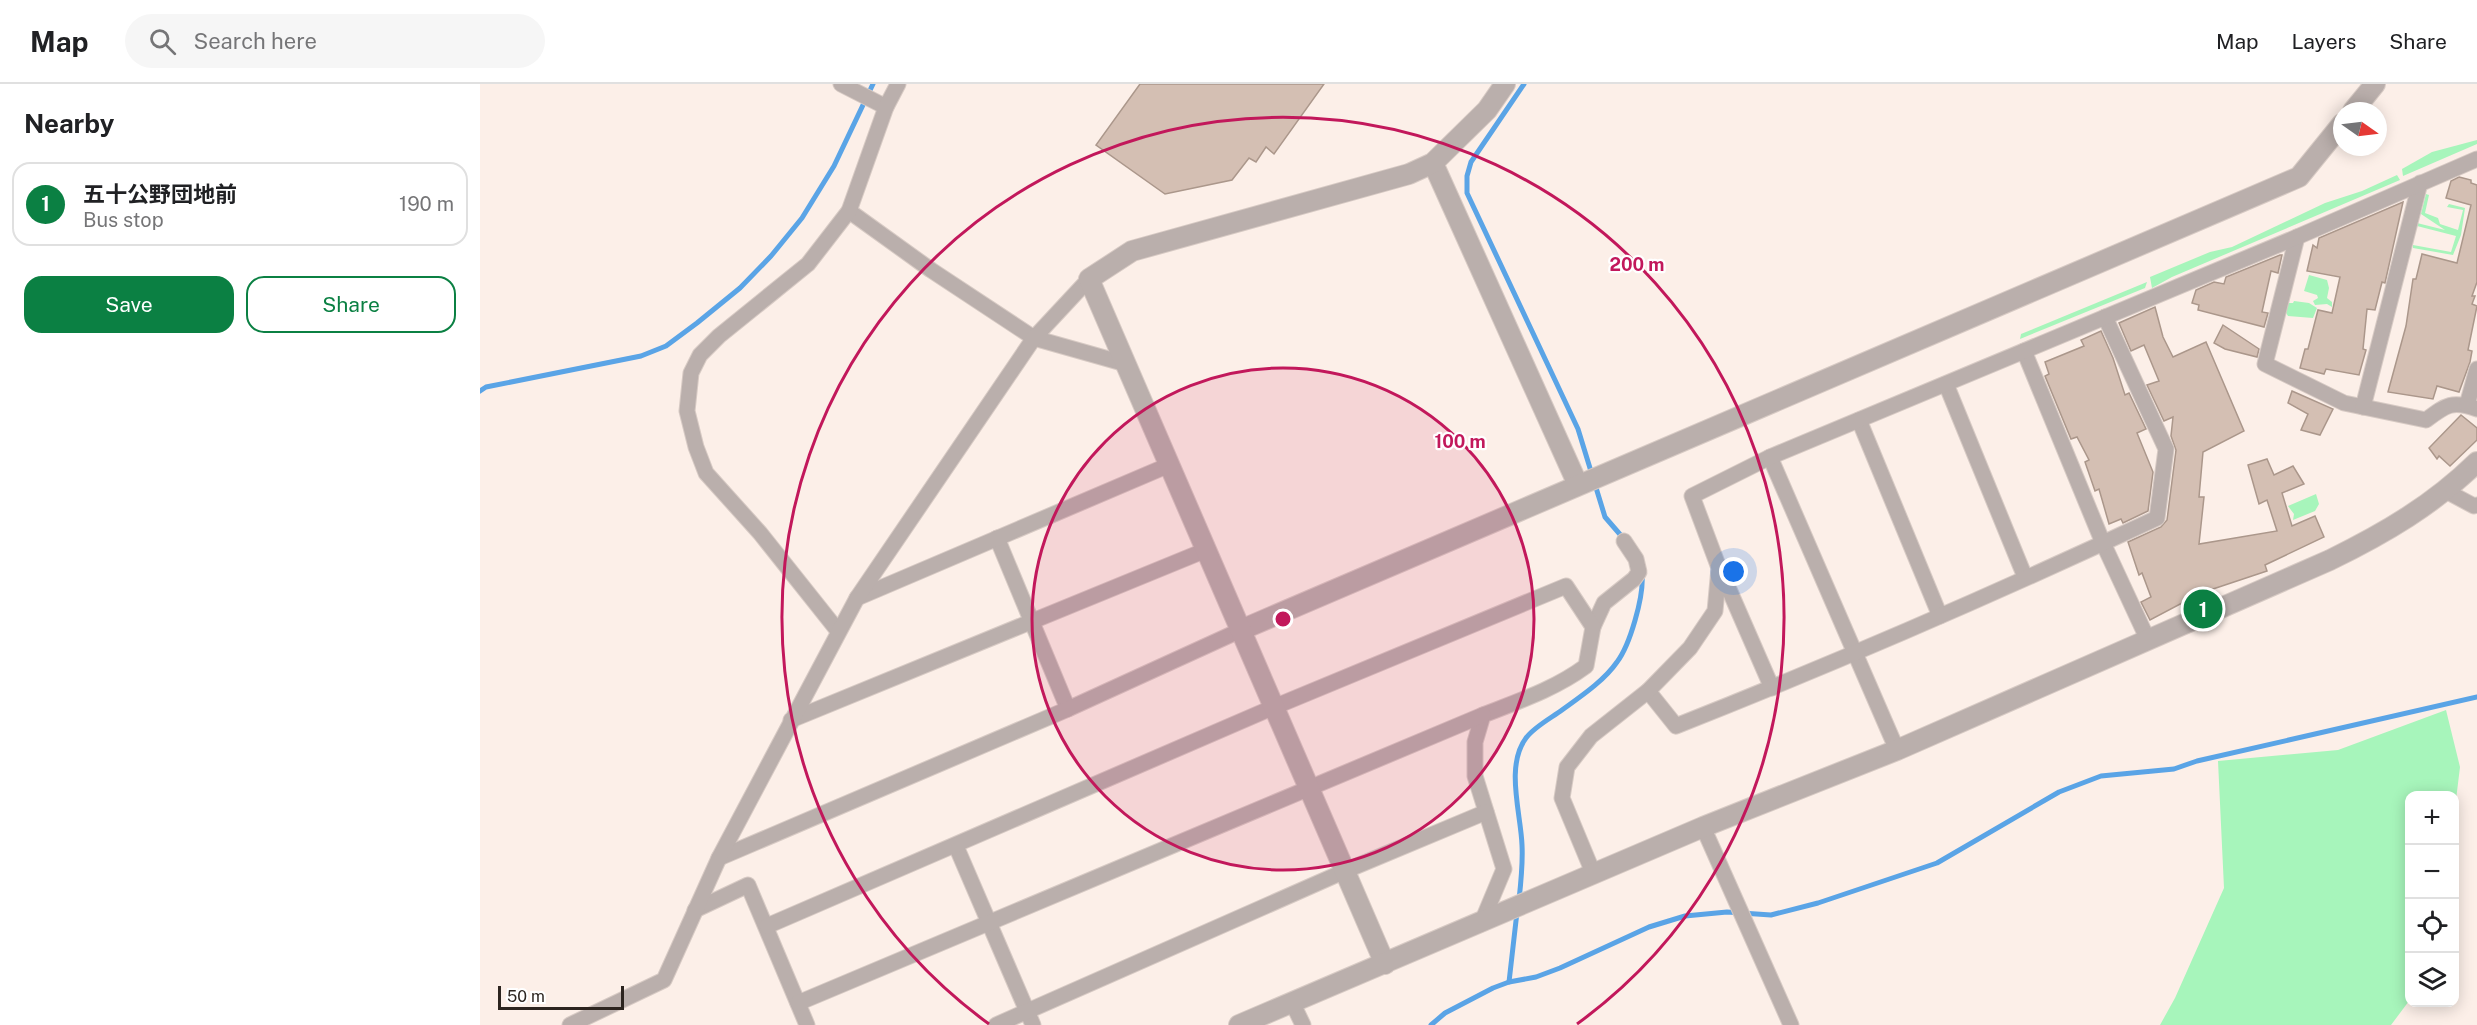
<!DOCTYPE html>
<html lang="en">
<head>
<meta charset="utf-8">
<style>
	:root { --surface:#fff; --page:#f6f6f6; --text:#202124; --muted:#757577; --line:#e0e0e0; --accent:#0b8043 }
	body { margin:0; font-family:"Public Sans","Noto Sans JP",sans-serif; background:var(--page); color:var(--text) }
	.controls { position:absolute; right:18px; bottom:18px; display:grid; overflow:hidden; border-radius:12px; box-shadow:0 3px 15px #0003 }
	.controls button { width:54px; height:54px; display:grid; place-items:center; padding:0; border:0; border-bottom:2px solid var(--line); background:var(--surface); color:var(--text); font:30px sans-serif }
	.compass { position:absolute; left:1853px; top:18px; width:54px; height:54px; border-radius:50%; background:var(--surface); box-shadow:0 3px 15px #0003; rotate:104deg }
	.scale { position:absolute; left:18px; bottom:15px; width:126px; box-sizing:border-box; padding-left:6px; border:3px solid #2c241f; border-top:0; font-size:16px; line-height:21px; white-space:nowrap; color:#2c241f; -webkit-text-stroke:4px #fff; paint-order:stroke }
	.you { position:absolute; left:1254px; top:488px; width:21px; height:21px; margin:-15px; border:4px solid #fff; border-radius:50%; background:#1a73e8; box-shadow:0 0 0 9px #1a73e833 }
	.badge { display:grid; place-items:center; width:39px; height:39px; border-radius:50%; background:var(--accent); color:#fff; font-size:20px; font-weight:700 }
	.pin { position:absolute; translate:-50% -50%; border:3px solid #fff; box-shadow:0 2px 6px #0006 }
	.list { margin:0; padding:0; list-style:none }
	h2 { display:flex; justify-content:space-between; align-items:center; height:78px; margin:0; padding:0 24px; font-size:26px }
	h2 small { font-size:20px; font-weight:400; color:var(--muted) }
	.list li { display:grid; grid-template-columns:39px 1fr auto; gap:18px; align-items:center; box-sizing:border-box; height:84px; margin:0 12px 12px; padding:0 12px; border:2px solid var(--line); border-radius:18px }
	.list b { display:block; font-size:22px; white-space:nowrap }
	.list p { margin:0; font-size:20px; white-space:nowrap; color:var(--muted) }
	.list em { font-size:20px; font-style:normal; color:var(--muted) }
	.actions { display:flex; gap:12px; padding:18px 24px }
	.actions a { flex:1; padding:14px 0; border:2px solid var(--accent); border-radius:18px; text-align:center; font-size:21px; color:var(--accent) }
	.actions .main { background:var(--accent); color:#fff }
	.icon { flex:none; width:33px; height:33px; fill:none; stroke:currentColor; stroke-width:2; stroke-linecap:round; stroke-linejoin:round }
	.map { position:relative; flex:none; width:1997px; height:941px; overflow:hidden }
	header { display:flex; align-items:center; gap:36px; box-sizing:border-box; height:84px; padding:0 30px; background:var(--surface); border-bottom:2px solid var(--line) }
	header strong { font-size:28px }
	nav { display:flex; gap:33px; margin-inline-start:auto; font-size:21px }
	.search { width:420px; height:54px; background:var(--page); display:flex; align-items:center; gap:15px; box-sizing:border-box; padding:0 21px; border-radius:33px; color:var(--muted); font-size:22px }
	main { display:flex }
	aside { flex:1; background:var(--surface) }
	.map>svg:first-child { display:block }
</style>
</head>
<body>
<header>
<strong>Map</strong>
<div class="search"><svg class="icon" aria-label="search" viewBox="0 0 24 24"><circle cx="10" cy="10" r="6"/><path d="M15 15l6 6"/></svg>Search here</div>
<nav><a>Map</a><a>Layers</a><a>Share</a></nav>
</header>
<main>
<aside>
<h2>Nearby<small></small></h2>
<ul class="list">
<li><span class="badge">1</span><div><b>五十公野団地前</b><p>Bus stop</p></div><em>190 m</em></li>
</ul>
<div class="actions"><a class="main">Save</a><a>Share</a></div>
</aside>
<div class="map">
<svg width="1997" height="941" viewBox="0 0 1997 941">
	<rect width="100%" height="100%" fill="#fcefe8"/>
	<!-- green -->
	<g fill="#a7f5bb">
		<path d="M 1997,56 L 1997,60 L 1923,92 L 1922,85 L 1952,68 Z"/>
		<path d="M 1917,91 L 1920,96 L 1692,193 L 1672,204 L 1670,193 L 1730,168 L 1752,163 L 1845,119 L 1882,107 Z"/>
		<path d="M 1946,110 L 1949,111 L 1945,129 L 1958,134 L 1960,140 L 1978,146 L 1983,126 L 1967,123 L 1969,120 L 1985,124 L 1981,151 L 1973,171 L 1933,164 L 1933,161 L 1971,168 L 1976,152 L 1937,142 L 1937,139 L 1965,146 L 1941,130 Z"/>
		<path d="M 1829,191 L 1847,196 L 1849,204 L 1847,214 L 1852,218 L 1852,223 L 1847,220 L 1835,221 L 1833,217 L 1838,214 L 1837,211 L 1824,207 Z"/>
		<path d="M 1667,198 L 1665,204 L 1540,255 L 1541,250 Z"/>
		<path d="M 1814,217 L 1829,219 L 1837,224 L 1833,234 L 1808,232 L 1805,227 L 1808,219 L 1813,219 Z"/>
		<path d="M 1836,410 L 1839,420 L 1835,427 L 1813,436 L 1814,430 L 1808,422 Z"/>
		<path d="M 1966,626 L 1980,683 L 1975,724 L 1974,712 L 1930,712 L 1929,917 L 1911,941 L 1680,941 L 1695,914 L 1744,804 L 1738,677 L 1858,666 Z"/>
	</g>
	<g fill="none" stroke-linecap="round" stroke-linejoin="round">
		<!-- stream -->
		<g stroke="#5aa4e6" stroke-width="5">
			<path d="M 1044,0 L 991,78 L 987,92 L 987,109 L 1098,345 L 1125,433 L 1144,455"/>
			<path d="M 0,307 L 6,303 L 161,272 L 186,262 L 217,239 L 260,204 L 291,172 L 322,134 L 354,82 L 393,0"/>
			<path d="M 1039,816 C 1041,798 1043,780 1042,761 C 1041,730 1025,682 1046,654 C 1054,643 1071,634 1082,626 C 1100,613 1124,597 1137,578 C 1150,561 1164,512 1162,491"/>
			<path d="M 1029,898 L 1037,828"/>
			<path d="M 951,941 L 965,929 L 1013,904 L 1029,898 L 1056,893 L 1080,884 L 1169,843 L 1205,832 L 1247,828 L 1291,831 L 1338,819 L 1457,779 L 1579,708 L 1621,692 L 1694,685 L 1717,677 L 1997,613"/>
		</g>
	</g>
	<!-- building -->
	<g fill="#d4bfb3" stroke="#ab978b" stroke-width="1.5">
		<path d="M 660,0 L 844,0 L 794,70 L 786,63 L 776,78 L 769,74 L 752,96 L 685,110 L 616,61 Z"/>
		<path d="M 1979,93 L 1991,96 L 1991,99 L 1997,101 L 1997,198 L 1992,212 L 1995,212 L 1992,220 L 1997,222 L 1988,266 L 1992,267 L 1990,278 L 1979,308 L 1957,302 L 1953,315 L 1908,308 L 1926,242 L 1933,195 L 1936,195 L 1942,170 L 1977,179 L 1991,121 L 1966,114 L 1971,97 Z"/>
		<path d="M 1923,118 L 1905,199 L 1902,198 L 1895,226 L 1887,225 L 1883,265 L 1886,266 L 1879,291 L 1846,285 L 1844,290 L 1820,284 L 1825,265 L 1828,265 L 1838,226 L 1852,229 L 1860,193 L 1827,187 L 1833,161 L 1837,164 L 1839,154 Z"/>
		<path d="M 1800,171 L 1802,171 L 1798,189 L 1791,187 L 1782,228 L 1788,229 L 1784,243 L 1718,226 L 1719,221 L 1712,219 L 1716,206 L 1734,198 L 1744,200 L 1746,193 Z"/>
		<path d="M 1675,223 L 1683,253 L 1693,273 L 1726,258 L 1764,347 L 1723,368 L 1719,413 L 1724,413 L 1719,460 L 1797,447 L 1787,416 L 1779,420 L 1768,381 L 1787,375 L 1794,391 L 1813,382 L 1824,400 L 1802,409 L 1812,442 L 1835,432 L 1844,453 L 1785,481 L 1787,487 L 1721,509 L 1670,536 L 1661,518 L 1671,513 L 1662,489 L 1659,491 L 1648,458 L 1681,443 L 1687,436 L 1696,366 L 1691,352 L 1693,333 L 1684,337 L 1667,301 L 1679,297 L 1664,261 L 1651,267 L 1639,239 Z"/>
		<path d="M 1743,241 L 1779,265 L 1777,273 L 1745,265 L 1734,259 Z"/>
		<path d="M 1621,247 L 1633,274 L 1645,311 L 1649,309 L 1666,345 L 1657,349 L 1673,388 L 1668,427 L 1643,439 L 1641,435 L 1629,440 L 1619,405 L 1615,407 L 1605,378 L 1609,376 L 1597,353 L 1591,355 L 1565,292 L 1569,290 L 1565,278 L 1604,262 L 1601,256 Z"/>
		<path d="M 1812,307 L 1853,325 L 1840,351 L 1821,346 L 1828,330 L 1808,319 Z"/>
		<path d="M 1981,331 L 1997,344 L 1997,356 L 1970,382 L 1959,372 L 1957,375 L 1949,364 Z"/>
	</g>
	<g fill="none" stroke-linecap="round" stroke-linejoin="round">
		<!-- minor casing -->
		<g stroke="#d7cac4" stroke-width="17">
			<g id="minor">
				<path d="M 361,0 L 406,23"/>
				<path d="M 369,127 L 451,186 L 554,254 L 646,280"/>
				<path d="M 1817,153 L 1785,280 L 1864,319 L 1946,336 C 1966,321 1972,316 1997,325"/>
				<path d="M 1544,267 L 1623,459 L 1668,556"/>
				<path d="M 1466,300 L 1545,493"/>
				<path d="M 1987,321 L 1997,285"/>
				<path d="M 1883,323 L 1940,99"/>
				<path d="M 1379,336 L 1460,532"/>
				<path d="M 1290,373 L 1417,666"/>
				<path d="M 1966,407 L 1994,422 L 1997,421"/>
				<path d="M 517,454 L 588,625"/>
				<path d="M 1241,487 L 1292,604"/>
				<path d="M 377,514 L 689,381"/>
				<path d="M 1113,543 L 1124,519 L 1154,495 L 1159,488 L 1156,475 L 1144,457"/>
				<path d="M 358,547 L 280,449 L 226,389 L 216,363 L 207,327 L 211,289 L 220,271 L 239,252 L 328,180 L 369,127 L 406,23 L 418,0"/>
				<path d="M 1168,607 L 1196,642 C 1358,578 1519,508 1677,434 L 1686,365 L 1625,233"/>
				<path d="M 311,636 L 726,466"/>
				<path d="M 1223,743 L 1311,941"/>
				<path d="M 476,762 L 553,941"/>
				<path d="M 239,774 L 588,625 L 761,546"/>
				<path d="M 1114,791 L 1082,714 L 1087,683 L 1111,652 L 1168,607 L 1210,564 L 1235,527 L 1239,484 L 1212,412 L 1290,373 L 1817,153 L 1997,75"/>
				<path d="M 215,826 L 268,801 L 327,941"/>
				<path d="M 287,842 L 794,623 L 1086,502 L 1113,543 L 1106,582 C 1075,605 1039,617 1003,631 L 995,658 L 995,692 L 1024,785 L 1001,840"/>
				<path d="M 812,918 L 823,941"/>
				<path d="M 318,919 L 1003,631"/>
				<path d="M 90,941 L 184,896 L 239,774 L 377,514 L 554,254 L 609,195"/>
				<path d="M 516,941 L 865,787 L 1006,728"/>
			</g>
		</g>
		<!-- tertiary casing -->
		<g stroke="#d7cac4" stroke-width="22">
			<g id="tertiary">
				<path d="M 1873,27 L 1895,0"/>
				<path d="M 953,79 L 1098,401"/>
				<path d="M 761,546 L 1819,93 L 1862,40"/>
				<path d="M 905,880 L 609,195 L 652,167 L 929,90 L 953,79 L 1007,26 L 1025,0"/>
				<path d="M 759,941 L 1223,743 L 1417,666 L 1850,476 C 1905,449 1953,421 1997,378"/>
			</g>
		</g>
		<!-- minor -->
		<use href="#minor" stroke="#baafac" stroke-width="15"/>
		<!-- tertiary -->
		<use href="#tertiary" stroke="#baafac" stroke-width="20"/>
	</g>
	<!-- distance rings -->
	<circle cx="803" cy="535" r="251" fill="#c2185b" fill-opacity=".12"/>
	<g fill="none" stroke="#c2185b" stroke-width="3">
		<circle cx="803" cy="535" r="251"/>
		<path d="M509 940A501 501 0 1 1 1097 940"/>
	</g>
	<circle cx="803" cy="535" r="9" fill="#c2185b" stroke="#fff" stroke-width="3"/>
	<g font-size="18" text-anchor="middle" font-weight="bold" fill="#c2185b" stroke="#fff" stroke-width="4.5" stroke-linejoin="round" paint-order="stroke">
		<text x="1157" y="187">200 m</text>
		<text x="980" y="364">100 m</text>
	</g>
</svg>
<div class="controls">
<button>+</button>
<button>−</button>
<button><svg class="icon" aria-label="locate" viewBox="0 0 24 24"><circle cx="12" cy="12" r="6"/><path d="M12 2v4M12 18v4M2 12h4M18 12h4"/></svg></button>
<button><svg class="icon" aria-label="layers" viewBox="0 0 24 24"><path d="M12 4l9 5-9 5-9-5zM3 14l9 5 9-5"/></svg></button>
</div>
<svg class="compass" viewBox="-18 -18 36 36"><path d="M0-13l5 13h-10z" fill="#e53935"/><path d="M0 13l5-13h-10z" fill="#757577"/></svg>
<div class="scale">50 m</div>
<div class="you"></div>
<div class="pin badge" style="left:1723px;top:525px">1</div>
</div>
</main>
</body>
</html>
